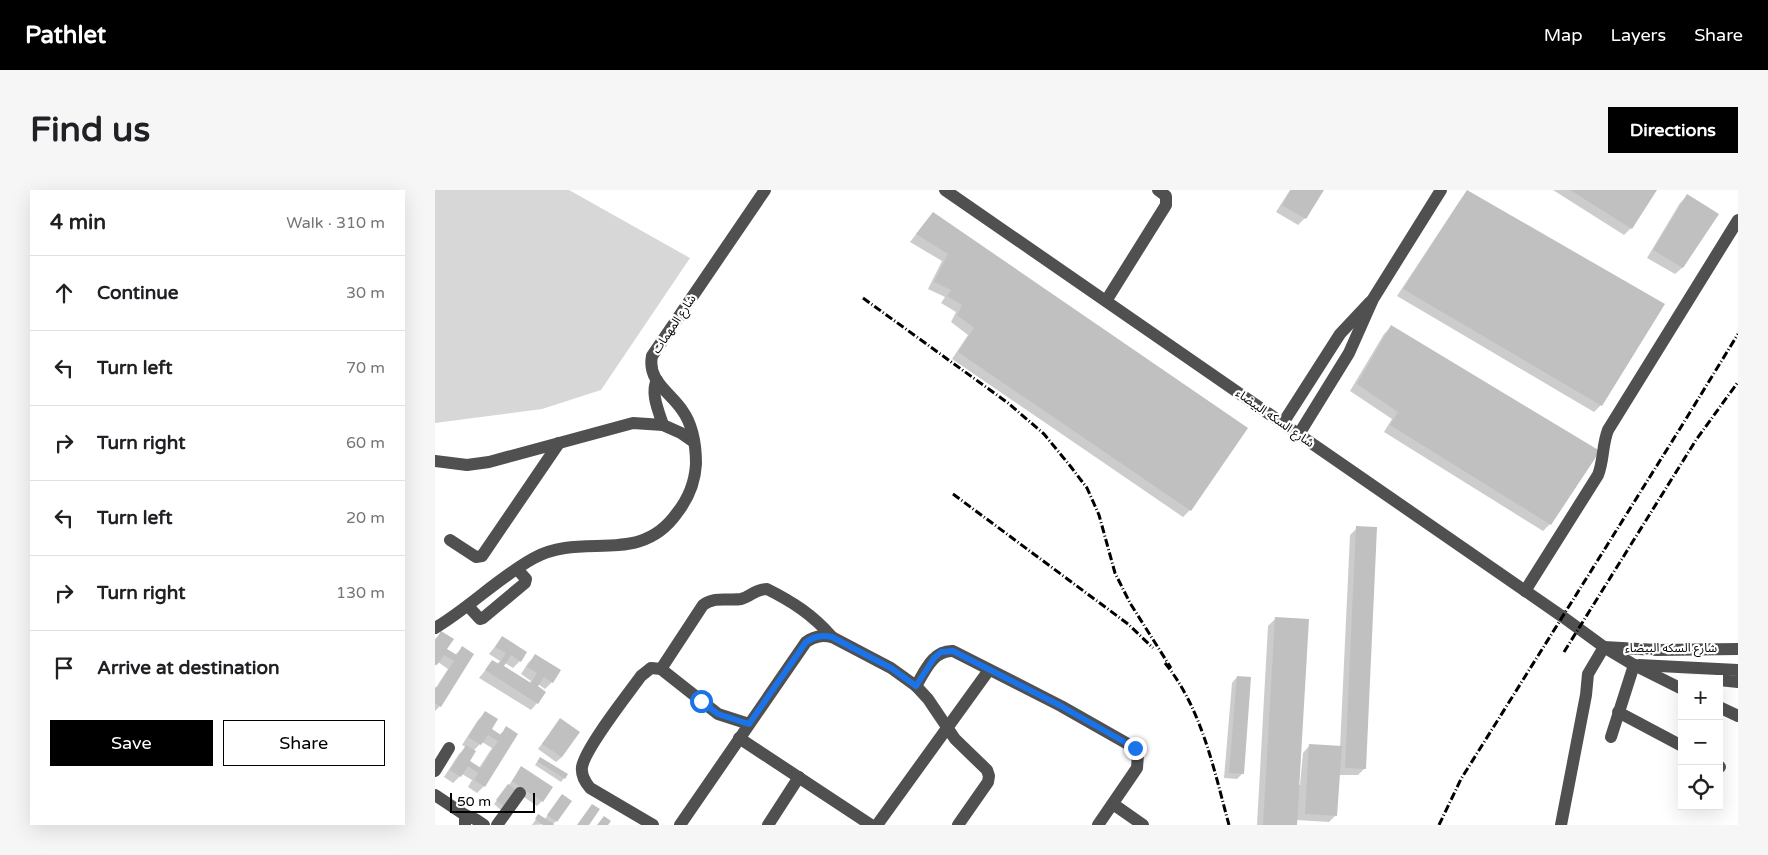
<!DOCTYPE html>
<html lang="en">
<head>
<meta charset="utf-8">
<style>
	:root { --surface:#fff; --page:#f6f6f6; --text:#202124; --muted:#757577; --line:#e0e0e0; --accent:#000 }
	body { margin:0; font-family:"Varela Round","Noto Sans Arabic",sans-serif; background:var(--page); color:var(--text) }
	.controls { position:absolute; right:15px; bottom:15px; display:grid; overflow:hidden; border-radius:0px; box-shadow:0 5px 20px #0002 }
	.controls button { width:45px; height:45px; display:grid; place-items:center; padding:0; border:0; border-bottom:1px solid var(--line); background:var(--surface); color:var(--text); font:25px sans-serif }
	.scale { position:absolute; left:15px; bottom:12px; width:85px; box-sizing:border-box; padding-left:5px; border:2px solid #000; border-top:0; font-size:14px; line-height:18px; white-space:nowrap; color:#000; -webkit-text-stroke:4px #fff; paint-order:stroke }
	.stop { position:absolute; width:15px; height:15px; margin:-11px; border:4px solid #1a73e8; border-radius:50%; background:#fff }
	.stop.end { background:#1a73e8; border-color:#fff; box-shadow:0 1px 5px #0008 }
	.list { margin:0; padding:0; list-style:none }
	h2 { display:flex; justify-content:space-between; align-items:center; height:65px; margin:0; padding:0 20px; font-size:21px }
	h2 small { font-size:16px; font-weight:400; color:var(--muted) }
	.list li { display:grid; grid-template-columns:32px 1fr auto; gap:15px; align-items:center; box-sizing:border-box; height:75px; padding:0 20px; border-top:1px solid var(--line) }
	.list b { display:block; font-size:19px; white-space:nowrap }
	.list em { font-size:16px; font-style:normal; color:var(--muted) }
	.actions { display:flex; gap:10px; padding:15px 20px }
	.actions a { flex:1; padding:11px 0; border:1px solid var(--accent); border-radius:0px; text-align:center; font-size:18px; color:var(--accent) }
	.actions .main { background:var(--accent); color:#fff }
	.icon { flex:none; width:28px; height:28px; fill:none; stroke:currentColor; stroke-width:2; stroke-linecap:round; stroke-linejoin:round }
	.map { position:relative; flex:none; width:1303px; height:635px; overflow:hidden; border-radius:0px }
	header { display:flex; align-items:center; gap:30px; box-sizing:border-box; height:70px; padding:0 25px; background:var(--accent); color:#fff }
	header strong { font-size:24px }
	nav { display:flex; gap:28px; margin-inline-start:auto; font-size:18px }
	.intro { display:flex; align-items:center; justify-content:space-between; box-sizing:border-box; height:120px; padding:0 30px }
	h1 { margin:0; font-size:35px }
	.button { padding:12px 22px; border-radius:0px; background:var(--accent); color:#fff; font-size:18px; font-weight:700 }
	main { display:flex; gap:30px; padding:0 30px }
	aside { flex:1; background:var(--surface); border-radius:0px; box-shadow:0 5px 20px #0002 }
	.map>svg:first-child { display:block }
</style>
</head>
<body>
<header>
<strong>Pathlet</strong>
<nav><a>Map</a><a>Layers</a><a>Share</a></nav>
</header>
<div class="intro"><h1>Find us</h1><a class="button">Directions</a></div>
<main>
<aside>
<h2>4 min<small>Walk · 310 m</small></h2>
<ul class="list">
<li><svg class="icon" aria-label="ahead" viewBox="0 0 24 24"><path d="M12 20V5M6 11l6-6 6 6"/></svg><div><b>Continue</b></div><em>30 m</em></li>
<li><svg class="icon" aria-label="left" viewBox="0 0 24 24"><path d="M17 20v-9H6M10 6l-5 5 5 5"/></svg><div><b>Turn left</b></div><em>70 m</em></li>
<li><svg class="icon" aria-label="right" viewBox="0 0 24 24"><path d="M7 20v-9h11M14 6l5 5-5 5"/></svg><div><b>Turn right</b></div><em>60 m</em></li>
<li><svg class="icon" aria-label="left" viewBox="0 0 24 24"><path d="M17 20v-9H6M10 6l-5 5 5 5"/></svg><div><b>Turn left</b></div><em>20 m</em></li>
<li><svg class="icon" aria-label="right" viewBox="0 0 24 24"><path d="M7 20v-9h11M14 6l5 5-5 5"/></svg><div><b>Turn right</b></div><em>130 m</em></li>
<li><svg class="icon" aria-label="arrive" viewBox="0 0 24 24"><path d="M6 21V4h12l-3 4 3 4H6"/></svg><div><b>Arrive at destination</b></div></li>
</ul>
<div class="actions"><a class="main">Save</a><a>Share</a></div>
</aside>
<div class="map">
<svg width="1303" height="635" viewBox="0 0 1303 635">
	<rect width="100%" height="100%" fill="#fff"/>
	<!-- green -->
	<path fill="#d7d7d7" d="M 0,0 L 134,0 L 255,68 L 166,200 L 107,219 L 0,233 Z"/>
	<!-- shadow -->
	<g fill="#0003" fill-rule="evenodd">
		<path d="M 855,0 L 888,0 L 870,28 L 863,35 L 841,22 Z"/>
		<path d="M 1118,0 L 1221,0 L 1196,38 L 1189,45 Z"/>
		<path d="M 1033,2 L 1166,215 L 1159,222 L 962,106 L 1026,9 Z"/>
		<path d="M 1252,6 L 1283,25 L 1247,78 L 1240,84 L 1212,68 L 1245,13 Z"/>
		<path d="M 492,30 L 755,320 L 748,327 L 517,169 L 533,145 L 516,132 L 521,122 L 506,113 L 510,107 L 493,99 L 507,71 L 475,52 Z"/>
		<path d="M 956,137 L 1115,334 L 1108,341 L 949,242 L 957,229 L 915,201 L 949,144 Z"/>
		<path d="M 922,338 L 930,578 L 923,585 L 904,585 L 901,625 L 894,632 L 861,630 L 861,635 L 822,635 L 833,436 L 840,429 L 863,595 L 865,595 L 868,563 L 874,556 L 905,558 L 915,345 Z"/>
		<path d="M 6,443 L 11,459 L 20,465 L 27,458 L 5,516 L 0,521 L 0,499 L 13,479 L 3,472 L 0,476 L 0,449 Z"/>
		<path d="M 67,448 L 85,471 L 78,478 L 70,473 L 67,477 L 94,494 L 96,491 L 86,484 L 93,473 L 100,466 L 117,492 L 110,499 L 103,494 L 102,513 L 96,520 L 44,488 L 58,471 L 62,474 L 65,471 L 54,464 Z"/>
		<path d="M 802,487 L 807,584 L 802,589 L 789,588 L 797,493 Z"/>
		<path d="M 50,523 L 55,539 L 64,545 L 72,538 L 49,596 L 42,603 L 33,597 L 37,590 L 27,584 L 18,593 L 9,587 L 24,564 L 31,557 L 27,555 L 43,530 ZM 47,552 L 57,558 L 44,578 L 33,571 L 38,561 Z"/>
		<path d="M 125,530 L 127,567 L 121,572 L 103,559 Z"/>
		<path d="M 102,572 L 129,588 L 126,592 L 100,575 Z"/>
		<path d="M 87,578 L 107,611 L 102,616 L 80,601 L 66,620 L 59,614 Z"/>
		<path d="M 124,609 L 121,631 L 118,634 L 97,635 L 104,625 L 110,629 Z"/>
	</g>
	<!-- building -->
	<g fill="#c0c0c0">
		<path d="M 856,0 L 889,0 L 871,29 L 847,15 Z"/>
		<path d="M 1032,0 L 1230,114 L 1167,216 L 968,99 Z"/>
		<path d="M 1135,0 L 1222,0 L 1197,39 Z"/>
		<path d="M 1252,4 L 1284,24 L 1248,78 L 1218,60 Z"/>
		<path d="M 498,22 L 813,238 L 756,321 L 523,162 L 539,138 L 522,125 L 527,115 L 512,106 L 516,100 L 499,92 L 513,64 L 481,44 Z"/>
		<path d="M 956,135 L 1165,261 L 1116,335 L 955,235 L 963,222 L 922,194 Z"/>
		<path d="M 921,336 L 942,337 L 931,579 L 910,578 Z"/>
		<path d="M 840,427 L 874,429 L 862,635 L 828,635 Z"/>
		<path d="M 6,441 L 19,449 L 12,459 L 22,465 L 27,456 L 39,464 L 6,517 L 0,513 L 0,497 L 2,498 L 19,471 L 9,465 L 2,475 L 0,474 L 0,451 Z"/>
		<path d="M 67,446 L 92,462 L 86,472 L 76,465 L 69,476 L 96,493 L 102,483 L 92,477 L 100,464 L 126,480 L 118,493 L 109,487 L 103,496 L 111,502 L 103,514 L 50,480 L 57,470 L 64,474 L 71,463 L 60,457 Z"/>
		<path d="M 802,486 L 816,487 L 809,584 L 794,583 Z"/>
		<path d="M 50,521 L 63,529 L 57,539 L 66,545 L 71,536 L 83,544 L 50,597 L 39,590 L 43,583 L 33,576 L 26,587 L 15,580 L 31,555 L 41,561 L 35,571 L 46,578 L 63,551 L 53,545 L 46,555 L 33,547 Z"/>
		<path d="M 125,528 L 145,542 L 127,567 L 107,554 Z"/>
		<path d="M 874,554 L 907,556 L 902,626 L 870,624 Z"/>
		<path d="M 105,567 L 133,584 L 130,589 L 102,572 Z"/>
		<path d="M 86,576 L 118,597 L 108,612 L 77,591 Z"/>
		<path d="M 73,594 L 82,601 L 70,617 L 61,610 Z"/>
		<path d="M 127,604 L 137,611 L 122,632 L 112,625 Z"/>
		<path d="M 157,614 L 165,619 L 154,635 L 142,635 Z"/>
		<path d="M 103,624 L 119,634 L 118,635 L 108,635 L 100,629 Z"/>
		<path d="M 169,626 L 176,631 L 173,635 L 162,635 Z"/>
	</g>
	<g fill="none" stroke-linecap="round" stroke-linejoin="round">
		<!-- minor -->
		<g stroke="#505050" stroke-width="12">
			<path d="M 510,0 L 1128,427 L 1169,457 L 1199,475 L 1247,499"/>
			<path d="M 671,111 L 731,15 L 731,6 L 723,0"/>
			<path d="M 222,190 C 215,203 224,222 228,235"/>
			<path d="M 848,233 L 905,144 L 935,112"/>
			<path d="M 864,244 L 914,163 L 938,109 L 1006,0"/>
			<path d="M 0,271 L 32,275 L 54,272 L 198,233 L 228,235 L 246,243 L 259,252"/>
			<path d="M 15,350 L 41,367 L 47,366 L 124,253"/>
			<path d="M 1090,401 L 1163,285 C 1169,270 1167,255 1173,240 L 1303,30"/>
			<path d="M 33,416 L 45,429 L 48,428 L 90,393 L 91,389 L 82,379"/>
			<path d="M 0,438 C 34,418 64,387 99,368 C 148,341 204,377 242,323 C 253,309 260,292 261,274 C 261,256 258,235 247,220 C 235,202 212,191 217,166 L 330,0"/>
			<path d="M 1204,475 L 1303,480"/>
			<path d="M 226,479 L 268,415 C 280,406 293,411 306,409 C 316,407 319,399 332,399 C 358,412 378,425 397,447"/>
			<path d="M 1284,490 L 1303,492"/>
			<path d="M 481,496 C 490,481 498,460 518,461 L 626,516 L 700,558 L 703,564 L 702,578 L 663,635"/>
			<path d="M 1284,517 L 1303,526"/>
			<path d="M 1183,522 L 1247,556"/>
			<path d="M 1176,547 L 1199,475"/>
			<path d="M 304,548 L 436,635"/>
			<path d="M 1284,576 L 1285,577"/>
			<path d="M 0,581 L 14,558"/>
			<path d="M 0,605 L 30,625 L 30,635"/>
			<path d="M 678,614 L 708,635"/>
			<path d="M 30,625 L 40,629 L 49,635"/>
			<path d="M 62,635 L 85,603"/>
			<path d="M 218,635 L 155,598 C 150,592 146,585 147,577 C 150,558 193,504 206,486 L 216,478 L 226,479 L 283,524 L 314,534"/>
			<path d="M 245,635 L 371,452 C 380,446 387,445 397,447 L 456,478 L 481,496 L 493,509 L 520,549 L 552,580 L 554,586 L 553,592 L 523,635"/>
			<path d="M 333,635 L 364,587"/>
			<path d="M 442,635 L 554,480"/>
			<path d="M 1126,635 L 1151,505 L 1153,484 L 1169,457 L 1222,460 L 1303,459"/>
		</g>
		<!-- rail -->
		<g stroke="#000" stroke-width="3" stroke-dasharray="8 2.5 1 2.5" stroke-linecap="butt">
			<path d="M 428,108 L 573,213 L 609,244 L 636,277 L 652,298 L 664,325 L 680,383 L 695,413 L 736,478"/>
			<path d="M 518,304 L 693,434 L 718,458"/>
			<path d="M 1129,462 L 1261,250 L 1303,192"/>
			<path d="M 730,473 C 767,519 779,580 794,635"/>
			<path d="M 1004,635 L 1026,589 L 1246,237 L 1303,144"/>
		</g>
	</g>
	<g fill="none" stroke-linecap="round" stroke-linejoin="round">
		<!-- route -->
		<path stroke="#1a73e8" stroke-width="6" d="M 266,511 L 283,524 L 314,534 L 371,452 C 380,446 387,445 397,447 L 456,478 L 481,496 L 499,468 L 506,462 L 518,461 L 626,516 L 700,558"/>
	</g>
	<g text-anchor="middle" dominant-baseline="central" stroke-width="4.5" stroke-linejoin="round" paint-order="stroke">
		<!-- street labels -->
		<g font-size="12" fill="#000" stroke="#fff">
			<text transform="translate(239 134) rotate(-56)">شارع المهمات</text>
			<text transform="translate(840 228) rotate(35)">شارع السكه البيضاء</text>
			<text x="1236" y="458">شارع السكه البيضاء</text>
		</g>
	</g>
</svg>
<div class="controls">
<button>+</button>
<button>−</button>
<button><svg class="icon" aria-label="locate" viewBox="0 0 24 24"><circle cx="12" cy="12" r="6"/><path d="M12 2v4M12 18v4M2 12h4M18 12h4"/></svg></button>
</div>
<div class="scale">50 m</div>
<div class="stop" style="left:266px;top:511px"></div>
<div class="stop end" style="left:700px;top:558px"></div>
</div>
</main>
</body>
</html>
